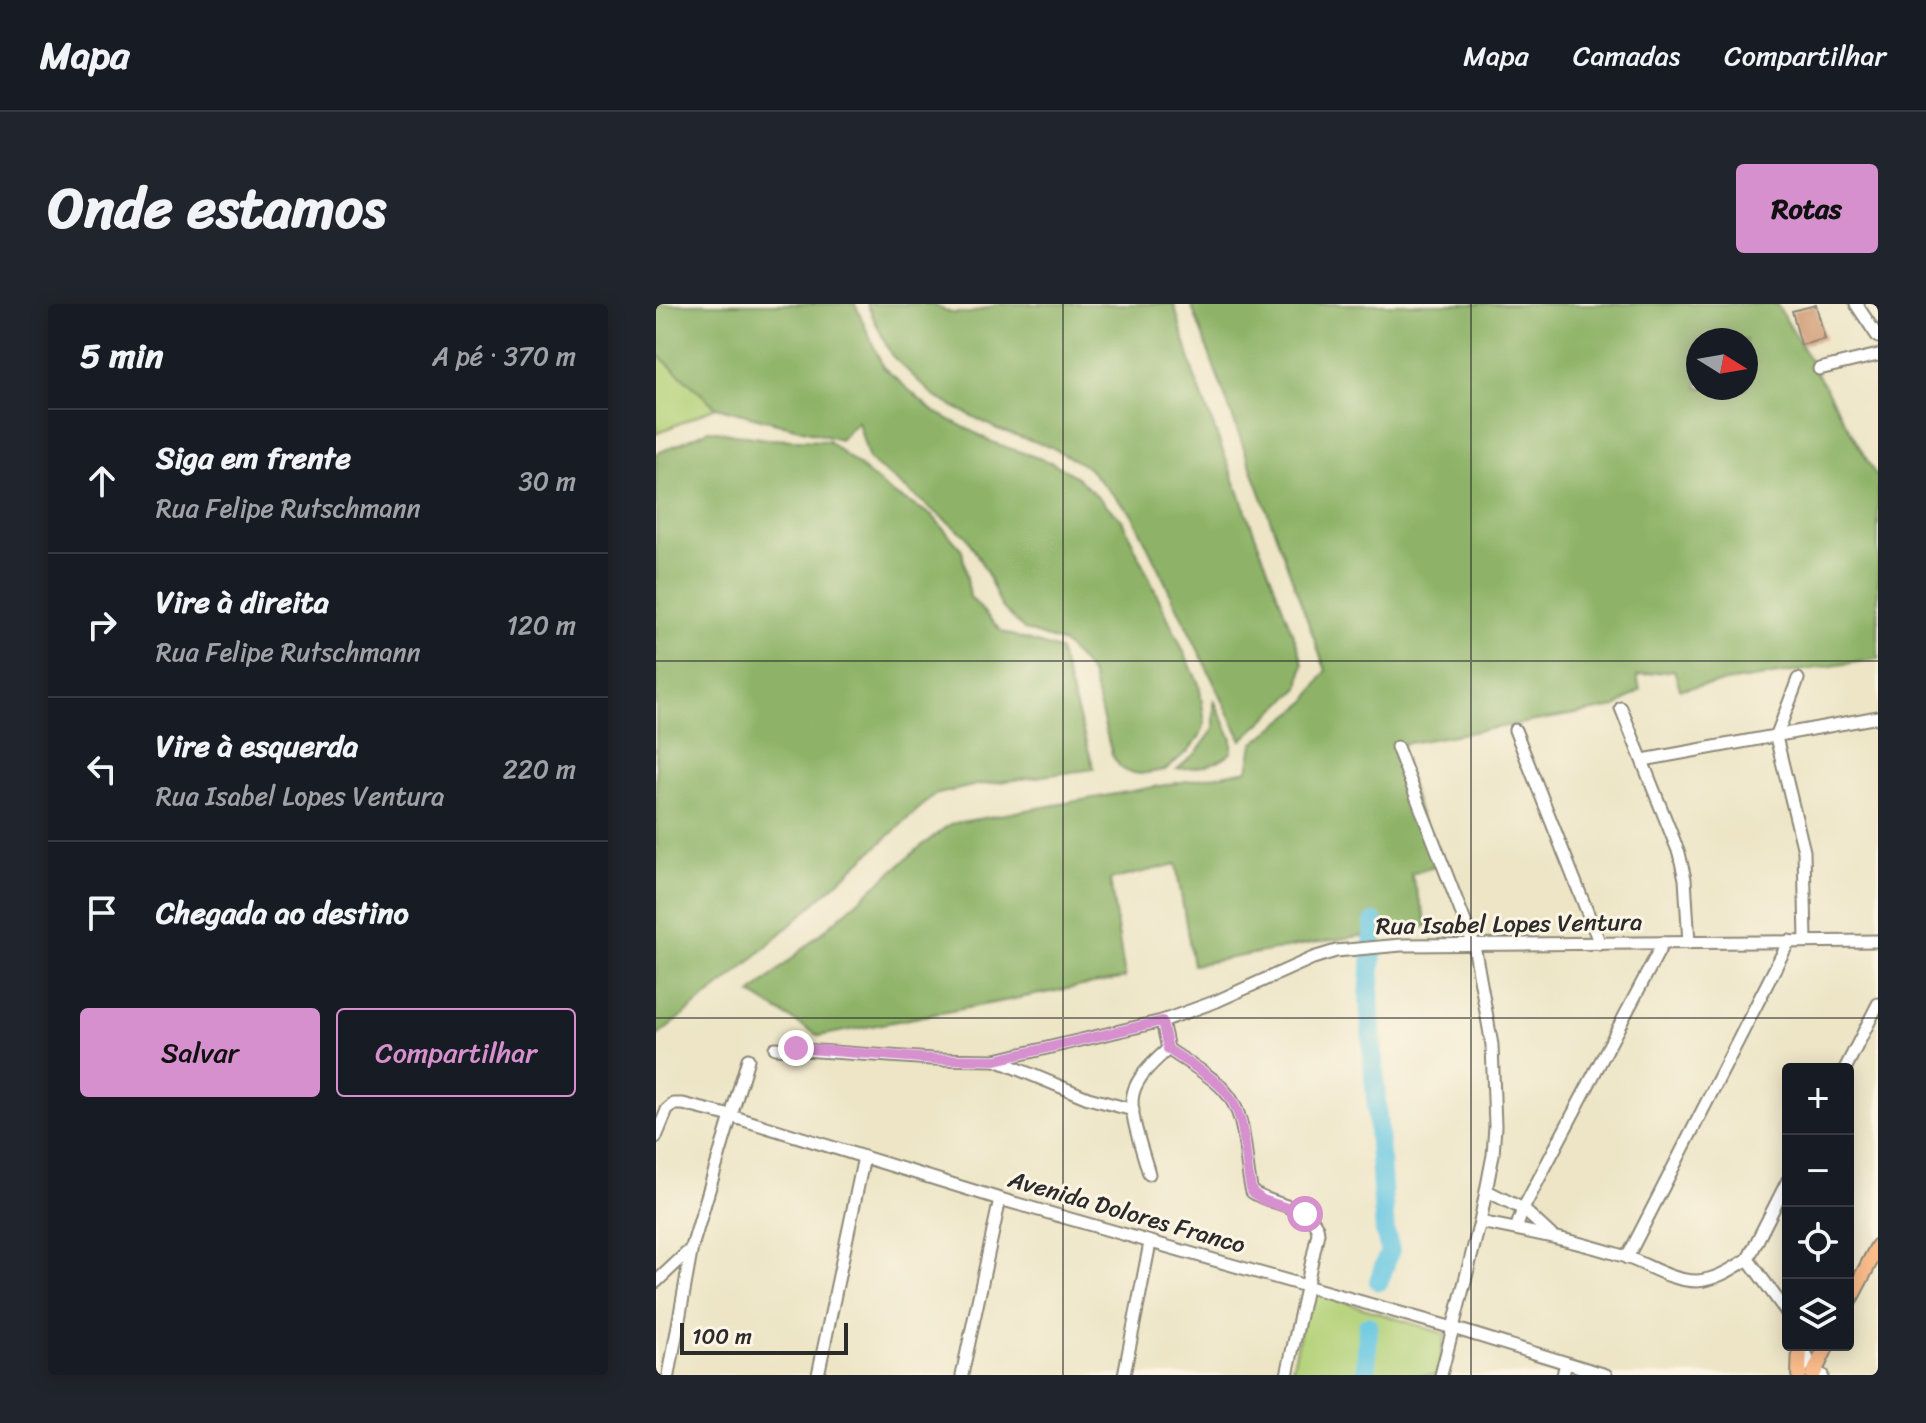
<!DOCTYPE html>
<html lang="pt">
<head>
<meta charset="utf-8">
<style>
	:root { --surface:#171b24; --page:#20242c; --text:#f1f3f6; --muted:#9ea1a6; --line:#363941; --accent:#d690ce }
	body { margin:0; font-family:Sriracha,sans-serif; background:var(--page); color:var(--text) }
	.controls { position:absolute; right:24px; bottom:24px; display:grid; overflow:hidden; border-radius:8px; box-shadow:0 4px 20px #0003 }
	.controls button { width:72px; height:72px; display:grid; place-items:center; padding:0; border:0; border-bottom:2px solid var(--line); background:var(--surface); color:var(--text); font:40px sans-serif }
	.compass { position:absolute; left:1030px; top:24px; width:72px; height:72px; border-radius:50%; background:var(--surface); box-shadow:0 4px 20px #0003; rotate:101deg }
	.scale { position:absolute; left:24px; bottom:20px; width:168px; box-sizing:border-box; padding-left:8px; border:4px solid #2b2b2b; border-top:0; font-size:22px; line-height:28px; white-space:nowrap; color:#2b2b2b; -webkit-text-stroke:6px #fcf5e5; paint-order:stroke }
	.stop { position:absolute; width:24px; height:24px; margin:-18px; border:6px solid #d690ce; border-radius:50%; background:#fff }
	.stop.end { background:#d690ce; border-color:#fff; box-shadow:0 2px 8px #0008 }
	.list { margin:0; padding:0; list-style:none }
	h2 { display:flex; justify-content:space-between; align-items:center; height:104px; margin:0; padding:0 32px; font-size:34px }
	h2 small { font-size:26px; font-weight:400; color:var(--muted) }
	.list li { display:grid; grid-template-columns:52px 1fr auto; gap:24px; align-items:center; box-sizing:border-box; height:144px; padding:0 32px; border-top:2px solid var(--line) }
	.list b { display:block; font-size:30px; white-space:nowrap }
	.list p { margin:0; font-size:26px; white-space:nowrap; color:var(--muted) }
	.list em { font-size:26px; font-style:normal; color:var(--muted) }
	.actions { display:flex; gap:16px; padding:24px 32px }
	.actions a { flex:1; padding:18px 0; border:2px solid var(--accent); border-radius:8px; text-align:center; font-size:28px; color:var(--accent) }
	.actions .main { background:var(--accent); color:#111 }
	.icon { flex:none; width:44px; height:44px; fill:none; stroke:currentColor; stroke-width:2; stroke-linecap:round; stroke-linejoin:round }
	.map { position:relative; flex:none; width:1222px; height:1071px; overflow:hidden; border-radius:8px }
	header { display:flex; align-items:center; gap:48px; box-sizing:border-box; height:112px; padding:0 40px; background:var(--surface); border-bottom:2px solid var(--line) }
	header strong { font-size:38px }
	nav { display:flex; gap:44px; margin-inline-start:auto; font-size:28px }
	.intro { display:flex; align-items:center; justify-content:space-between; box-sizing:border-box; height:192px; padding:0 48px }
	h1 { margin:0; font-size:56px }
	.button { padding:20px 36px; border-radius:8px; background:var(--accent); color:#111; font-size:28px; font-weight:700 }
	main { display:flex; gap:48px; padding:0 48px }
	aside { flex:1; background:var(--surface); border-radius:8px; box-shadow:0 4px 20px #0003 }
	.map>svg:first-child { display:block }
</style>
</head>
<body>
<header>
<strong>Mapa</strong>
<nav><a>Mapa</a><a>Camadas</a><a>Compartilhar</a></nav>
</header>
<div class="intro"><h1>Onde estamos</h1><a class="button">Rotas</a></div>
<main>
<aside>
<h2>5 min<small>A pé · 370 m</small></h2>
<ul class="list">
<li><svg class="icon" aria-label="ahead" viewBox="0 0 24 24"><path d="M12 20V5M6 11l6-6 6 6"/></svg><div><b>Siga em frente</b><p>Rua Felipe Rutschmann</p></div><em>30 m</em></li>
<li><svg class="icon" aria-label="right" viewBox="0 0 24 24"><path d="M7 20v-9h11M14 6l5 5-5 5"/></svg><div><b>Vire à direita</b><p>Rua Felipe Rutschmann</p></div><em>120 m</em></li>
<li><svg class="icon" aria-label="left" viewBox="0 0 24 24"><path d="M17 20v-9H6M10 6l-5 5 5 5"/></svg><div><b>Vire à esquerda</b><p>Rua Isabel Lopes Ventura</p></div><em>220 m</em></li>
<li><svg class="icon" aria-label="arrive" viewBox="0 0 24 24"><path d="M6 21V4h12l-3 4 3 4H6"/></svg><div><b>Chegada ao destino</b></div></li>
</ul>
<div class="actions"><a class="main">Salvar</a><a>Compartilhar</a></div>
</aside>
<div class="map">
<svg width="1222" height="1071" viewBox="0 0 1222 1071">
	<rect width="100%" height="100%" fill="#fcf5e5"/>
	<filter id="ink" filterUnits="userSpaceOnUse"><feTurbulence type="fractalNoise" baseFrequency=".0125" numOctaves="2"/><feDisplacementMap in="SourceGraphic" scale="16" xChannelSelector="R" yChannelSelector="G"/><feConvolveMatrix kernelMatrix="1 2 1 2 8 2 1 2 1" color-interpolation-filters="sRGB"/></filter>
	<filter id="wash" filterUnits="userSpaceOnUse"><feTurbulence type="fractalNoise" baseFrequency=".006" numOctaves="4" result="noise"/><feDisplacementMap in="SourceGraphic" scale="32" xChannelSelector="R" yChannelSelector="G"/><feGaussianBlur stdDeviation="1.8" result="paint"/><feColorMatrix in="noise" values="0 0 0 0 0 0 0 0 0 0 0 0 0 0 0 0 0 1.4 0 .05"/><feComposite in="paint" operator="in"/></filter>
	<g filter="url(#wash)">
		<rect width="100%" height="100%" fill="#ede5c6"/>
		<!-- green -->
		<g fill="#b3d178" stroke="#6f7e52" stroke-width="2">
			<path d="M 0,49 L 60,103 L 0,130 Z"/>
			<path d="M 653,987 L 789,1030 L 781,1071 L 635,1071 Z"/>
		</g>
		<!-- forest -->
		<g fill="#8eb368" stroke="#5c6f4a" stroke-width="2" fill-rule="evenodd">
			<path d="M 0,0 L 199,0 L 227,63 L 277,107 L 338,139 L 397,159 L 421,173 L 466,216 L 543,380 L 549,419 L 544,432 L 532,447 L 509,466 L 484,470 L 472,468 L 464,463 L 456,451 L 436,372 L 424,356 L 407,339 L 368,326 L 345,302 L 330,267 L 310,232 L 213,156 L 202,118 L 184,136 L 60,103 L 0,49 Z"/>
			<path d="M 211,0 L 275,0 L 295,9 L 315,9 L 342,0 L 518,0 L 538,71 L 643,346 L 647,360 L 643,384 L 586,436 L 476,210 L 431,163 L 395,143 L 341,125 L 279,93 L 235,51 Z"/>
			<path d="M 535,0 L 1121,0 L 1222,175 L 1222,355 L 1024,385 L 1018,366 L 981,372 L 984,386 L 960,403 L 741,441 L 781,562 L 755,570 L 772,622 L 657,639 L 537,661 L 520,560 L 454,576 L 469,674 L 163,732 L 95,690 L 264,543 L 294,520 L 592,466 L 597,440 L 650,398 L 670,367 ZM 1042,36 L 1090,36 L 1090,84 L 1042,84 Z"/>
			<path d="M 53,126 L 110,135 L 172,137 L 236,189 L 276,211 L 306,246 L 314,293 L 346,328 L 403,346 L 438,465 L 321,481 L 278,491 L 81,669 L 0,733 L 0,150 Z"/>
			<path d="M 558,396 L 576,435 L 576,448 C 559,462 542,464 521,465 L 540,449 L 558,425 Z"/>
		</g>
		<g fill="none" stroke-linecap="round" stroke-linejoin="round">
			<!-- river -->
			<g stroke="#63c6e1" stroke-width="20">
				<path d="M 718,619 L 713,695 L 729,928 L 734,946 L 723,977"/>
				<path d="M 710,1071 L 712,1022"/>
			</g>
		</g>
		<g id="blocks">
			<!-- building -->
			<path fill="#cf9870" d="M 1160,1 L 1169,35 L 1145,41 L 1136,7 Z"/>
		</g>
	</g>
	<g filter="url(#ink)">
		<use href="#blocks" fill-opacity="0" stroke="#8c8878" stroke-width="2"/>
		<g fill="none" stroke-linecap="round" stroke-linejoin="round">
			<!-- minor casing -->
			<g stroke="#8c8878" stroke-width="15">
				<g id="minor">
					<path d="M 1200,0 L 1222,33"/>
					<path d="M 1163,65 L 1222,51"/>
					<path d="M 1142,375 L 1120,433 L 1148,547 L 1150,637"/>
					<path d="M 965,404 L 1023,549 L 1029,575 L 1033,639"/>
					<path d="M 859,426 L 944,640"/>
					<path d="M 741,443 L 818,641 L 836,741 L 839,822 L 837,851 L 824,918 L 785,1071"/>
					<path d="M 987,456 L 1222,413"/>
					<path d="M 506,717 L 512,745 C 530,758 554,770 568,786 C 593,812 587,855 596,888 C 615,902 660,902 662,929 L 631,1071"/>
					<path d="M 119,744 L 276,755 L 340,756 L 506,717 L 561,697 L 657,654 L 680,647 L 745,641 L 1222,637"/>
					<path d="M 340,756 L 432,794 L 477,806"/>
					<path d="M 1189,765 L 1222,700"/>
					<path d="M 0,833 L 11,806 L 18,800 L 27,800 L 75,812 L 344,895 L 797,1024 L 950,1071"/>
					<path d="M 493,870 C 488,850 472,810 477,790 C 481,772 499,757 512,745"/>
					<path d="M 831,887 L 867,905 L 895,931"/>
					<path d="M 824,918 C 874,928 922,937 970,953 C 993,961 1015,977 1041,977 C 1060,976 1076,965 1092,955"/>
					<path d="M 860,925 L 867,905 L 1007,639"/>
					<path d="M 971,954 L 1133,637"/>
					<path d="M 1092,955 L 1132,876"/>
					<path d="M 1092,955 L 1132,1010"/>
					<path d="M 0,978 L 36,944"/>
					<path d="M 1147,1041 L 1157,1069 L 1166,1071"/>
					<path d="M 13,1071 L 36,943 L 92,755"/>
					<path d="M 162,1071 L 208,853"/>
					<path d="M 306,1071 L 344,895"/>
					<path d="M 468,1071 L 494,939"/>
					<path d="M 907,1071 L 910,1059"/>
				</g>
			</g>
			<!-- major casing -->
			<g stroke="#8c8878" stroke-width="18">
				<g id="major">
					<path d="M 1192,999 L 1222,942"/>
					<path d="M 1143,1071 L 1144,1041"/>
					<path d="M 1157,1071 L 1171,1041"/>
				</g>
			</g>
			<!-- minor -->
			<use href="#minor" stroke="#fff" stroke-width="11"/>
			<!-- major -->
			<use href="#major" stroke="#fabc8b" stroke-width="14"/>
		</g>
	</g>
	<g fill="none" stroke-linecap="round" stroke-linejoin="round" filter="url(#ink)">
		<!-- route -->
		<path stroke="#d690ce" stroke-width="10" d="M 140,744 L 276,755 L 340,756 L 506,717 L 512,745 C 530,758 554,770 568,786 C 593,812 587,855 596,888 L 607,896 L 649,910"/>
	</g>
	<!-- grid -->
	<path fill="none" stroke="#2b2b2b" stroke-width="2" stroke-opacity="0.55" d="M 407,0 L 407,1071M 815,0 L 815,1071M 0,357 L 1222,357M 0,714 L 1222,714"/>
	<g text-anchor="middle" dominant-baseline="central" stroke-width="6" stroke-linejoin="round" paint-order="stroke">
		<!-- street labels -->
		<g font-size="24" fill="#2b2b2b" stroke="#fcf5e5">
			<text transform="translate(853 620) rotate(-1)">Rua Isabel Lopes Ventura</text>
			<text transform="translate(471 908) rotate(16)">Avenida Dolores Franco</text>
		</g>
	</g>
</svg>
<div class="controls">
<button>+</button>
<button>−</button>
<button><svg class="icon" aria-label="locate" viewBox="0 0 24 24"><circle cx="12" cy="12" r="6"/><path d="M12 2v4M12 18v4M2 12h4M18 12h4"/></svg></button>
<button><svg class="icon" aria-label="layers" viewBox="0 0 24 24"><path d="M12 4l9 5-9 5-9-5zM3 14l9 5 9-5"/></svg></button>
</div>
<svg class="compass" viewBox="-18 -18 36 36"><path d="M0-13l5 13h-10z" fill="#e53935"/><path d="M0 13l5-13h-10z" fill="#9ea1a6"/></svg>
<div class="scale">100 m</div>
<div class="stop" style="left:649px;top:910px"></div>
<div class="stop end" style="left:140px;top:744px"></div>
</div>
</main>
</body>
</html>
